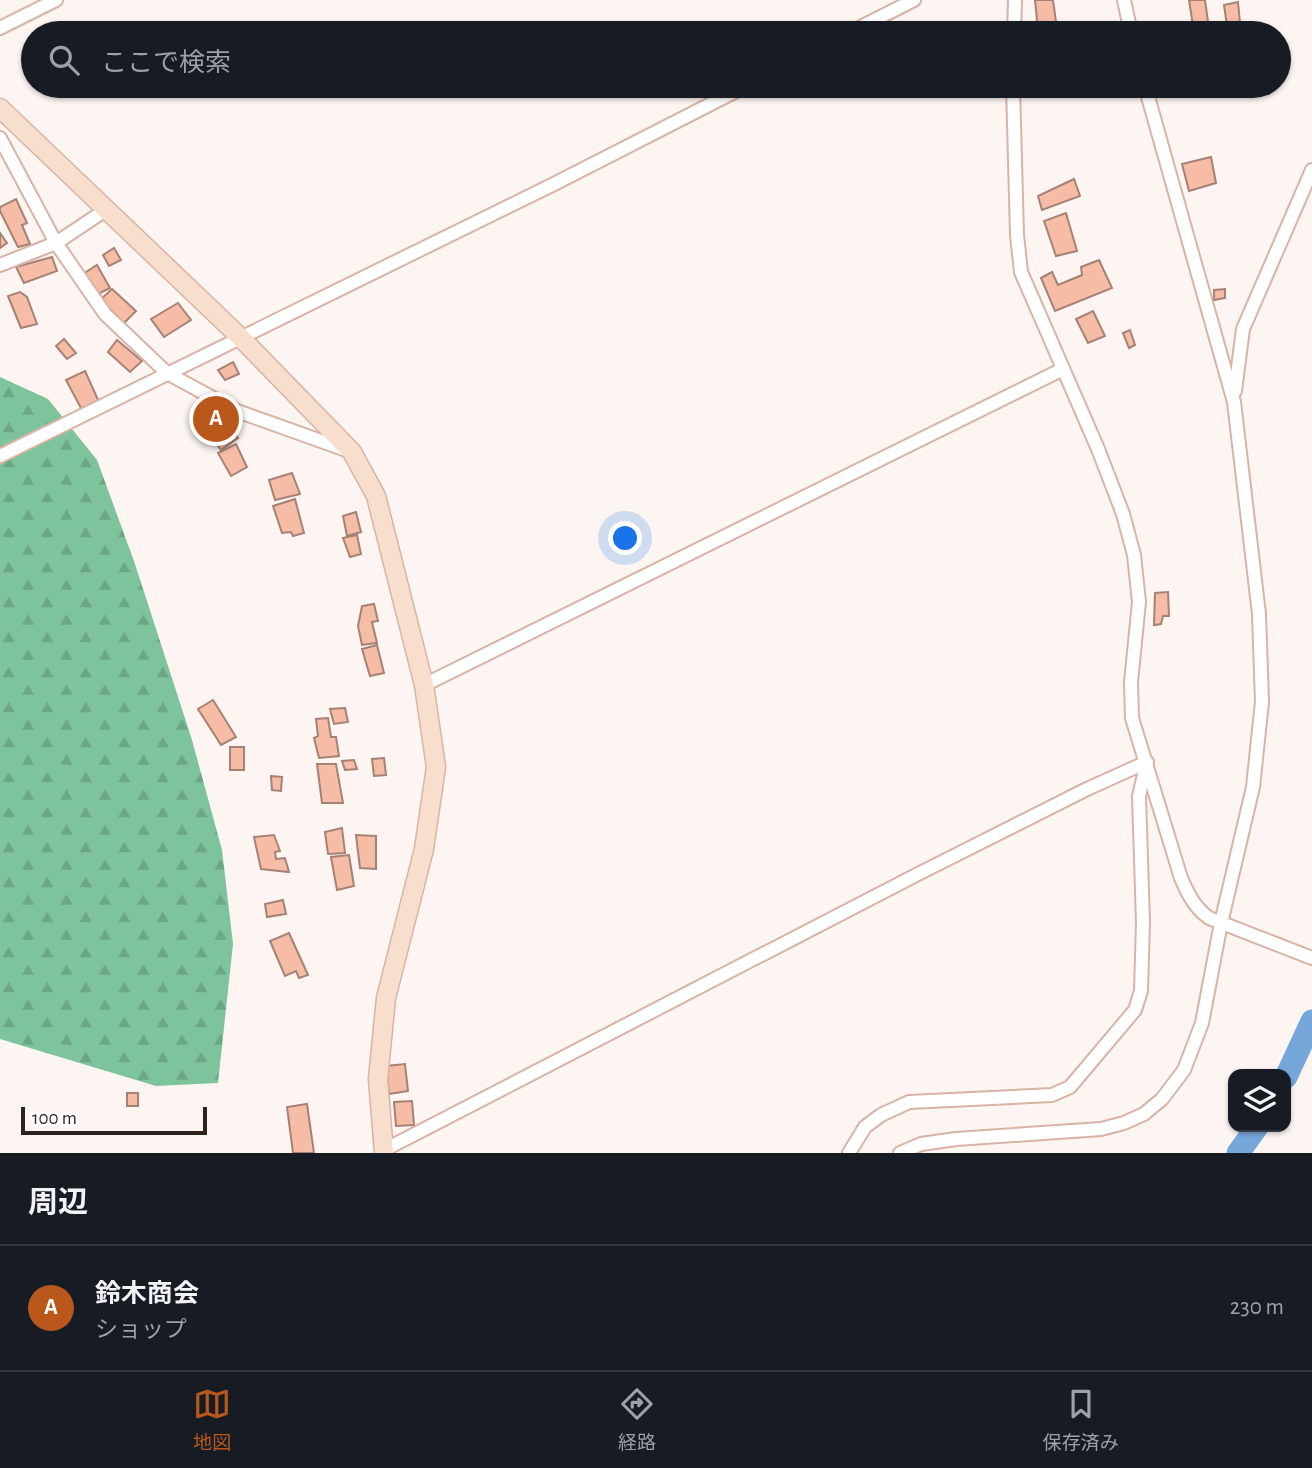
<!DOCTYPE html>
<html lang="ja">
<head>
<meta charset="utf-8">
<style>
	:root { --surface:#171b24; --page:#20242c; --text:#f1f3f6; --muted:#9ea1a6; --line:#363941; --accent:#ba581c }
	body { margin:0; font-family:"Alegreya Sans","Noto Sans JP",sans-serif; background:var(--page); color:var(--text) }
	.controls { position:absolute; right:21px; bottom:21px; display:grid; overflow:hidden; border-radius:14px; box-shadow:0 2px 5px #0004 }
	.controls button { width:63px; height:63px; display:grid; place-items:center; padding:0; border:0; border-bottom:2px solid var(--line); background:var(--surface); color:var(--text); font:35px sans-serif }
	.scale { position:absolute; left:21px; bottom:18px; width:186px; box-sizing:border-box; padding-left:7px; border:4px solid #30221c; border-top:0; font-size:19px; line-height:24px; white-space:nowrap; color:#30221c; -webkit-text-stroke:5px #fff; paint-order:stroke }
	.you { position:absolute; left:626px; top:539px; width:24px; height:24px; margin:-18px; border:5px solid #fff; border-radius:50%; background:#1a73e8; box-shadow:0 0 0 10px #1a73e833 }
	.badge { display:grid; place-items:center; width:46px; height:46px; border-radius:50%; background:var(--accent); color:#fff; font-size:23px; font-weight:700 }
	.pin { position:absolute; translate:-50% -50%; border:4px solid #fff; box-shadow:0 2px 7px #0006 }
	.list { margin:0; padding:0; list-style:none }
	h2 { display:flex; justify-content:space-between; align-items:center; height:91px; margin:0; padding:0 28px; font-size:30px }
	h2 small { font-size:23px; font-weight:400; color:var(--muted) }
	.list li { display:grid; grid-template-columns:46px 1fr auto; gap:21px; align-items:center; box-sizing:border-box; height:126px; padding:0 28px; border-top:2px solid var(--line) }
	.list b { display:block; font-size:26px; white-space:nowrap }
	.list p { margin:0; font-size:23px; white-space:nowrap; color:var(--muted) }
	.list em { font-size:23px; font-style:normal; color:var(--muted) }
	.icon { flex:none; width:38px; height:38px; fill:none; stroke:currentColor; stroke-width:2; stroke-linecap:round; stroke-linejoin:round }
	.map { position:relative; flex:none; width:1312px; height:1153px; overflow:hidden }
	.search { position:absolute; background:var(--surface); box-shadow:0 2px 5px #0004; left:21px; right:21px; top:21px; height:77px; display:flex; align-items:center; gap:18px; box-sizing:border-box; padding:0 24px; border-radius:38px; color:var(--muted); font-size:26px }
	.sheet { height:217px; background:var(--surface) }
	nav { display:flex; justify-content:space-around; align-items:center; box-sizing:border-box; height:98px; border-top:2px solid var(--line); background:var(--surface); font-size:19px; color:var(--muted) }
	nav a { display:grid; justify-items:center; gap:4px }
	nav .on { color:var(--accent) }
	.map>svg:first-child { display:block }
</style>
</head>
<body>
<div class="map">
<svg width="1312" height="1153" viewBox="0 0 1312 1153">
	<defs>
		<pattern id="forest-firs" width="22" height="20" patternUnits="userSpaceOnUse" patternTransform="scale(1.75)"><rect width="22" height="20" fill="#7dc39b"/><path d="M5 1l3.5 6h-7zM16 11l3.5 6h-7z" fill="#6ca785"/></pattern>
	</defs>
	<rect width="100%" height="100%" fill="#fdf5f2"/>
	<!-- forest -->
	<path fill="url(#forest-firs)" d="M 0,377 L 48,399 L 97,460 L 134,561 L 192,740 L 222,850 L 233,944 L 218,1083 L 156,1086 L 0,1039 Z"/>
	<g fill="none" stroke-linecap="round" stroke-linejoin="round">
		<!-- river -->
		<g stroke="#76a7db" stroke-width="23">
			<path d="M 1286,1077 L 1312,1021"/>
			<path d="M 1238,1153 L 1257,1127"/>
		</g>
	</g>
	<!-- building -->
	<g fill="#f6bca6" stroke="#a68275" stroke-width="2">
		<path d="M 1035,0 L 1053,0 L 1057,29 L 1038,30 Z"/>
		<path d="M 1189,0 L 1205,0 L 1209,29 L 1194,32 Z"/>
		<path d="M 1238,2 L 1240,23 L 1227,26 L 1224,5 Z"/>
		<path d="M 1211,157 L 1216,183 L 1189,191 L 1182,164 Z"/>
		<path d="M 1074,179 L 1080,196 L 1042,210 L 1038,196 Z"/>
		<path d="M 16,199 L 27,223 L 22,225 L 30,244 L 18,247 L 0,211 L 0,207 Z"/>
		<path d="M 1066,213 L 1077,251 L 1056,256 L 1044,221 Z"/>
		<path d="M 0,233 L 7,243 L 0,248 Z"/>
		<path d="M 114,248 L 121,260 L 109,266 L 103,255 Z"/>
		<path d="M 52,257 L 57,271 L 24,283 L 16,267 Z"/>
		<path d="M 1099,260 L 1112,288 L 1055,311 L 1041,278 L 1052,272 L 1058,285 L 1082,275 L 1081,267 Z"/>
		<path d="M 97,265 L 110,288 L 96,295 L 83,274 Z"/>
		<path d="M 112,289 L 136,311 L 124,323 L 100,300 Z"/>
		<path d="M 1225,289 L 1225,298 L 1214,300 L 1214,290 Z"/>
		<path d="M 20,292 L 27,297 L 37,324 L 21,328 L 8,296 Z"/>
		<path d="M 178,303 L 191,320 L 164,337 L 151,319 Z"/>
		<path d="M 1093,311 L 1105,336 L 1088,343 L 1076,319 Z"/>
		<path d="M 1130,330 L 1135,345 L 1129,348 L 1123,333 Z"/>
		<path d="M 64,339 L 76,353 L 67,359 L 56,346 Z"/>
		<path d="M 117,340 L 142,361 L 130,372 L 108,352 Z"/>
		<path d="M 233,362 L 239,374 L 225,380 L 218,370 Z"/>
		<path d="M 85,371 L 99,402 L 82,410 L 66,380 Z"/>
		<path d="M 227,422 L 238,438 L 221,450 L 209,434 Z"/>
		<path d="M 236,444 L 247,467 L 231,476 L 218,453 Z"/>
		<path d="M 292,473 L 300,494 L 275,500 L 269,480 Z"/>
		<path d="M 295,499 L 304,533 L 293,536 L 291,532 L 282,533 L 273,506 Z"/>
		<path d="M 356,512 L 361,532 L 347,536 L 343,516 Z"/>
		<path d="M 357,535 L 361,554 L 350,557 L 343,538 Z"/>
		<path d="M 1168,592 L 1169,616 L 1163,616 L 1161,624 L 1154,625 L 1155,593 Z"/>
		<path d="M 374,604 L 378,621 L 372,622 L 377,643 L 362,645 L 358,626 L 362,606 Z"/>
		<path d="M 377,645 L 384,673 L 370,676 L 362,649 Z"/>
		<path d="M 213,700 L 236,737 L 221,745 L 198,709 Z"/>
		<path d="M 345,708 L 348,722 L 334,724 L 330,709 Z"/>
		<path d="M 328,718 L 331,737 L 336,737 L 339,756 L 319,758 L 314,738 L 318,736 L 316,719 Z"/>
		<rect x="230" y="747" width="14" height="23"/>
		<path d="M 384,758 L 386,775 L 374,776 L 372,759 Z"/>
		<path d="M 354,760 L 357,769 L 345,770 L 342,761 Z"/>
		<path d="M 317,764 L 336,764 L 343,803 L 322,803 Z"/>
		<path d="M 271,776 L 282,777 L 281,791 L 272,790 Z"/>
		<path d="M 342,828 L 345,853 L 328,854 L 325,832 Z"/>
		<path d="M 274,835 L 280,851 L 275,852 L 276,859 L 285,858 L 289,872 L 261,869 L 254,837 Z"/>
		<path d="M 356,835 L 376,836 L 376,869 L 360,868 Z"/>
		<path d="M 349,855 L 354,886 L 337,890 L 331,857 Z"/>
		<path d="M 283,900 L 286,914 L 267,917 L 265,904 Z"/>
		<path d="M 289,933 L 308,975 L 299,978 L 296,971 L 285,976 L 270,941 Z"/>
		<path d="M 405,1064 L 408,1091 L 389,1094 L 386,1066 Z"/>
		<rect x="127" y="1093" width="11" height="13"/>
		<path d="M 412,1101 L 414,1125 L 396,1126 L 394,1102 Z"/>
		<path d="M 307,1104 L 314,1153 L 293,1153 L 287,1107 Z"/>
	</g>
	<g fill="none" stroke-linecap="round" stroke-linejoin="round">
		<!-- street casing -->
		<g stroke="#d9b3a5" stroke-width="16">
			<g id="street">
				<path d="M 1124,0 L 1131,33"/>
				<path d="M 0,28 L 56,0"/>
				<path d="M 849,33 L 914,0"/>
				<path d="M 1014,33 L 1015,0"/>
				<path d="M 1013,86 L 1017,235 L 1021,272 L 1098,449 L 1123,514 L 1134,555 L 1139,602 L 1131,682 L 1132,718 L 1181,878 C 1188,894 1194,907 1209,918 L 1312,958"/>
				<path d="M 0,138 L 56,243 L 105,314 L 167,373 L 237,411 L 349,451"/>
				<path d="M 0,265 L 56,243 L 107,209"/>
				<path d="M 1235,391 L 1243,329 L 1312,170"/>
				<path d="M 0,456 L 554,184 L 746,86"/>
				<path d="M 424,685 L 1063,369"/>
				<path d="M 384,1150 L 920,873 L 1087,789 L 1147,762"/>
				<path d="M 849,1153 L 865,1127 L 881,1115 L 909,1102 L 1052,1095 L 1070,1087 L 1135,1010 L 1141,991 L 1143,922 L 1139,796 L 1146,766"/>
				<path d="M 900,1153 L 921,1144 L 956,1139 L 1101,1129 L 1124,1123 L 1144,1114 L 1162,1099 L 1184,1070 L 1202,1023 L 1221,923 L 1253,787 L 1262,702 L 1259,614 L 1234,402 L 1145,86"/>
			</g>
		</g>
		<!-- secondary casing -->
		<g stroke="#d9b3a5" stroke-width="21">
			<path id="secondary" d="M 0,108 L 240,337 L 352,452 L 376,496 L 424,685 L 436,767 L 424,849 L 386,998 L 378,1079 L 384,1153"/>
		</g>
		<!-- street -->
		<use href="#street" stroke="#fff" stroke-width="12"/>
		<!-- secondary -->
		<use href="#secondary" stroke="#f8dfcd" stroke-width="18"/>
	</g>
</svg>
<div class="controls">
<button><svg class="icon" aria-label="layers" viewBox="0 0 24 24"><path d="M12 4l9 5-9 5-9-5zM3 14l9 5 9-5"/></svg></button>
</div>
<div class="scale">100 m</div>
<div class="you"></div>
<div class="pin badge" style="left:216px;top:419px">A</div>
<div class="search"><svg class="icon" aria-label="search" viewBox="0 0 24 24"><circle cx="10" cy="10" r="6"/><path d="M15 15l6 6"/></svg>ここで検索</div>
</div>
<section class="sheet">
<h2>周辺<small></small></h2>
<ul class="list">
<li><span class="badge">A</span><div><b>鈴木商会</b><p>ショップ</p></div><em>230 m</em></li>
</ul>
</section>
<nav>
<a class="on"><svg class="icon" aria-label="map" viewBox="0 0 24 24"><path d="M3 6l6-2 6 2 6-2v14l-6 2-6-2-6 2zM9 4v14M15 6v14"/></svg>地図</a>
<a><svg class="icon" aria-label="directions" viewBox="0 0 24 24"><path d="M12 3l9 9-9 9-9-9zM9 14v-3h6M13 9l2 2-2 2"/></svg>経路</a>
<a><svg class="icon" aria-label="saved" viewBox="0 0 24 24"><path d="M7 4h10v16l-5-4-5 4z"/></svg>保存済み</a>
</nav>
</body>
</html>
